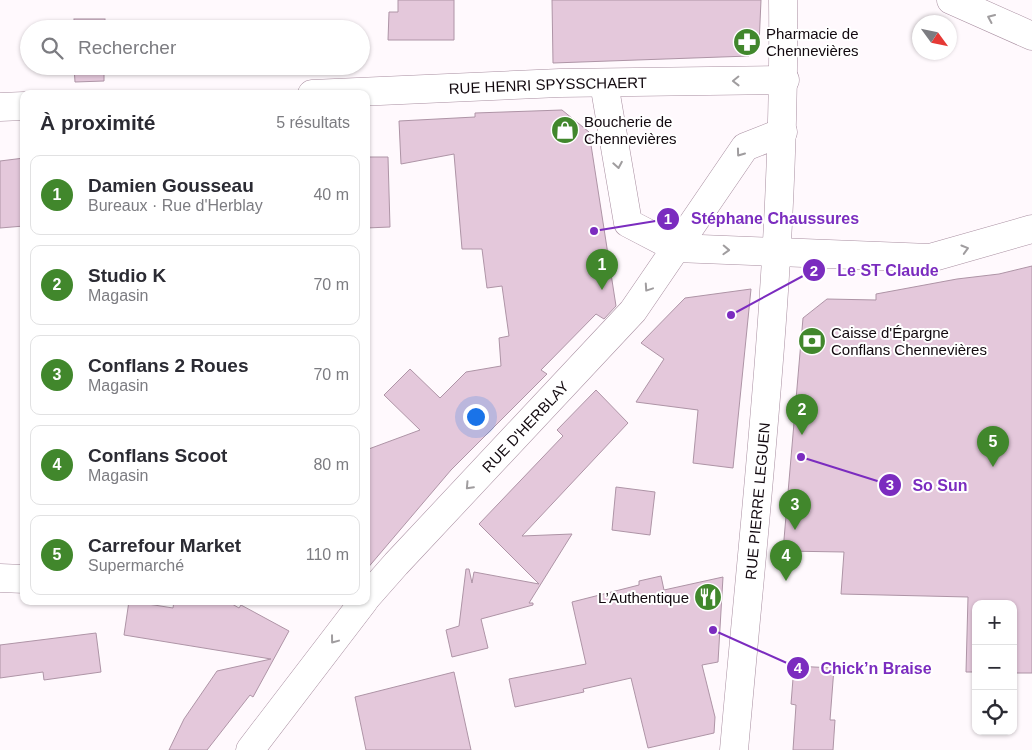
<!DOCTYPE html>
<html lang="fr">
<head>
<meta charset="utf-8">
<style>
	:root { --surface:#fff; --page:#f2f2f3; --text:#2b2b33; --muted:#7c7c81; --line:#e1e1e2; --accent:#41872c }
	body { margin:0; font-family:Helvetica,sans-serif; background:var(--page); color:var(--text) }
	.controls { position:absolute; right:15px; bottom:15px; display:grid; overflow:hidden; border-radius:10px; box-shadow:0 1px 4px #0004 }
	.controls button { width:45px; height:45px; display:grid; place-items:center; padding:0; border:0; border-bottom:1px solid var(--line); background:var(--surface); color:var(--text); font:25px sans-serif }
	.compass { position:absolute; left:912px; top:15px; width:45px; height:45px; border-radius:50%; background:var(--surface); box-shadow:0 1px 4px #0004; rotate:123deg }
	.you { position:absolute; left:475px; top:416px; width:18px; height:18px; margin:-12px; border:4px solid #fff; border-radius:50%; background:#1a73e8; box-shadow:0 0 0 8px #1a73e833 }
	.badge { display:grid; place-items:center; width:32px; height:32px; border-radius:50%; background:var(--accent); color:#fff; font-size:16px; font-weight:700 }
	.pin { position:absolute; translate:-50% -41px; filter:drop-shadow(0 1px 2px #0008) }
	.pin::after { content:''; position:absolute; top:26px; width:18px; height:15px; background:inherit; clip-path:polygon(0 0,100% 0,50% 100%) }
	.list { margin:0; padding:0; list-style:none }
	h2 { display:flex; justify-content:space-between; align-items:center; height:65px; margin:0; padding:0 20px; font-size:21px }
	h2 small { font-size:16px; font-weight:400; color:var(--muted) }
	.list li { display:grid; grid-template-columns:32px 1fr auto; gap:15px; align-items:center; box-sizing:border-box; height:80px; margin:0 10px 10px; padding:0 10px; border:1px solid var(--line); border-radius:10px }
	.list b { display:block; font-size:19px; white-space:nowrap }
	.list p { margin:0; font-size:16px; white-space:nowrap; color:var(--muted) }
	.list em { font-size:16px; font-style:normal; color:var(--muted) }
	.icon { flex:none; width:28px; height:28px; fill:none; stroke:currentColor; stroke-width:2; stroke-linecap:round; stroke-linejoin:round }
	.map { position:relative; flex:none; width:1032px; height:750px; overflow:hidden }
	.search { position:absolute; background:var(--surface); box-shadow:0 1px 4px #0004; left:20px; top:20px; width:350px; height:55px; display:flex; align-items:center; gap:12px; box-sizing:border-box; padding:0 18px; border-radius:28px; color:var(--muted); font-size:19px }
	.panel { position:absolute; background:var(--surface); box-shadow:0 1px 4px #0004; left:20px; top:90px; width:350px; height:515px; border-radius:10px }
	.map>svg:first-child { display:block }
</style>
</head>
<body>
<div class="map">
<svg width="1032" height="750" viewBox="0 0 1032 750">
	<rect width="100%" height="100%" fill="#fff9fd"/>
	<!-- building -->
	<g fill="#e4c8db" stroke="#ae94a6">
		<path d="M 398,0 L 454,0 L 454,40 L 388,40 L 389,12 L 398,12 Z"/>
		<path d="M 552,0 L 761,0 L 759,45 L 749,56 L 553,63 Z"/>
		<rect x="74" y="19" width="31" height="10"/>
		<path d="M 74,66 L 104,66 L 104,81 L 75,82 Z"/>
		<path d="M 562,110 L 589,132 L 616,306 L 604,319 L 596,314 L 541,370 L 547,374 L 451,470 L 366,570 L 366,450 L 420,430 L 384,395 L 410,369 L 440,398 L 466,372 L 501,366 L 499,338 L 509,336 L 502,286 L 487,288 L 482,249 L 462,249 L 454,154 L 401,164 L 399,121 L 475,117 L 475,113 Z"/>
		<path d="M 366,157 L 388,157 L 390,227 L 366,228 Z"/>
		<path d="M 24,158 L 24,226 L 0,228 L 0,161 Z"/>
		<path d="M 1032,266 L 1032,673 L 1013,673 L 1013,604 L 976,604 L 976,672 L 966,672 L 968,597 L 841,594 L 844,552 L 783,551 L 803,318 L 827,299 L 876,300 L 876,294 L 957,279 L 999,274 Z"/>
		<path d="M 751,289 L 733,468 L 693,463 L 698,410 L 636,402 L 664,359 L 641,343 L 685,298 Z"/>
		<path d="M 596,390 L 628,423 L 522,536 L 572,534 L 529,603 L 533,603 L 533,605 L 481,619 L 488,648 L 452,657 L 446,630 L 459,626 L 466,569 L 469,569 L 472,583 L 474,572 L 539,584 L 479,524 L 563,436 L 557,430 Z"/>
		<path d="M 616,487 L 655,492 L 650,535 L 612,530 Z"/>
		<path d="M 661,576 L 664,590 L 723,577 L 718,662 L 702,665 L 715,717 L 714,733 L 648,748 L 631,678 L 583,689 L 584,692 L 515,707 L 509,679 L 586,664 L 572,602 L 639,585 L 639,581 Z"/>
		<path d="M 129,601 L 173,608 L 174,601 L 227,601 L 239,608 L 241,605 L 289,631 L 253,697 L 250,695 L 207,750 L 169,750 L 184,719 L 217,671 L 271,659 L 124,635 Z"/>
		<path d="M 96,633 L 101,672 L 44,680 L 43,672 L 0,678 L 0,645 Z"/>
		<path d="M 794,666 L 834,668 L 830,720 L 835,720 L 833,750 L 793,750 L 796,705 L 791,704 Z"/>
		<path d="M 454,672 L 471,750 L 366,750 L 355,697 Z"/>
	</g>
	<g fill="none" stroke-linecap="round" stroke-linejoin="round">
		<!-- street casing -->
		<g stroke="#a98fa1" stroke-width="29">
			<g id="street">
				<path d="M 604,83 L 628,223 L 676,248 L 778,252"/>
				<path id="s1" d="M 312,94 L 560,83 L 785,80"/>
				<path d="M 0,107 L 24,106"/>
				<path d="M 0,578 L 24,579"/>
			</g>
		</g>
		<!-- secondary casing -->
		<g stroke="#a98fa1" stroke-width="29">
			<g id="secondary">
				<path d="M 951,0 L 1032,36"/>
				<path d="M 778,252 L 930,258 L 1032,229"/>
				<path id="s2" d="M 366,598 L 396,564 L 633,311 L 745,147 L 783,132"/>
				<path d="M 250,750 L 364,601"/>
				<path id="s3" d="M 734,750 C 756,500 786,251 783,0"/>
			</g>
		</g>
		<!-- street -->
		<use href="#street" stroke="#fff" stroke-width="28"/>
		<!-- secondary -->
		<use href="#secondary" stroke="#fff" stroke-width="28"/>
	</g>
	<!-- one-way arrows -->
	<defs><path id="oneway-chevron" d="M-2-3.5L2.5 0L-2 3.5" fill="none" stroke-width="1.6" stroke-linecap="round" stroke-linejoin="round" transform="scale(1.25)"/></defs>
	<g stroke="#a09d9f">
		<use href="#oneway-chevron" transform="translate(991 18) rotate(-156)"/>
		<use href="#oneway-chevron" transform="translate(736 81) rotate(179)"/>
		<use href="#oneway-chevron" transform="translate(740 153) rotate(126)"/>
		<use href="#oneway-chevron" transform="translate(618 165) rotate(80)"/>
		<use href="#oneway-chevron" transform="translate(965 249) rotate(-16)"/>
		<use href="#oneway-chevron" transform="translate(726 250) rotate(2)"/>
		<use href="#oneway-chevron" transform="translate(648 288) rotate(124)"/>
		<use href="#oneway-chevron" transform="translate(469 486) rotate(133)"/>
		<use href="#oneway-chevron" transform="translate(334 640) rotate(127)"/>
	</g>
	<!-- icons -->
	<defs>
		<g id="pharmacy-disc" transform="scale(1.4375)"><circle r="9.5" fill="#41872c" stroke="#fff"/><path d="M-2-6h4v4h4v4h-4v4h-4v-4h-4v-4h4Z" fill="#fff"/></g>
		<g id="shop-disc" transform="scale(1.4375)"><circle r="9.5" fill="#41872c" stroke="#fff"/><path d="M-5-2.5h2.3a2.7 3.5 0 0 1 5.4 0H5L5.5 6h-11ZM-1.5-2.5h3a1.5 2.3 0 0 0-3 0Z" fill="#fff"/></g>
		<g id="bank-disc" transform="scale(1.4375)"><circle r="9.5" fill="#41872c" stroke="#fff"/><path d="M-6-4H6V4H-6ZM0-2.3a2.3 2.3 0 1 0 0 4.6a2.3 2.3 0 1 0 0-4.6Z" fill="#fff"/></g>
		<g id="restaurant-disc" transform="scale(1.4375)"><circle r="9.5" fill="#41872c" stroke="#fff"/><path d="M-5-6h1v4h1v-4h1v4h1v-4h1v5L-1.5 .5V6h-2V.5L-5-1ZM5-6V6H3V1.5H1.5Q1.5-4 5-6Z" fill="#fff"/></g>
	</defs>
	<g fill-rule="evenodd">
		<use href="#pharmacy-disc" x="747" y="42"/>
		<use href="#shop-disc" x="565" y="130"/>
		<use href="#bank-disc" x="812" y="341"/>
		<use href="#restaurant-disc" x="708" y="597"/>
	</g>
	<g text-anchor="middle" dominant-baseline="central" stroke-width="4" stroke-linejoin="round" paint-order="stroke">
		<!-- poi labels -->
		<g font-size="15" fill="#12090f" stroke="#fff" text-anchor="start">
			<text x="766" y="33">Pharmacie de<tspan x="766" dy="17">Chennevières</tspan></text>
			<text x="584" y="121">Boucherie de<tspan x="584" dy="17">Chennevières</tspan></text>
			<text x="831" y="332">Caisse d'Épargne<tspan x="831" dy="17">Conflans Chennevières</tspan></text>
			<text x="689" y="597" text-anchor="end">L’Authentique</text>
		</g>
		<!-- street labels -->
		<g font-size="15" fill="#12090f" stroke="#fff">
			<text stroke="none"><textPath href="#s1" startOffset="236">RUE HENRI SPYSSCHAERT</textPath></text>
			<text stroke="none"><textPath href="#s2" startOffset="234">RUE D'HERBLAY</textPath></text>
			<text stroke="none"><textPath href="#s3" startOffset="250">RUE PIERRE LEGUEN</textPath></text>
		</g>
	</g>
	<!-- callouts -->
	<path fill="none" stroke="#7b2cbf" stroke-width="2" d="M594 231L668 219M731 315L814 270M801 457L890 485M713 630L798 668"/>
	<g fill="#7b2cbf" stroke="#fff" stroke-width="2">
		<circle cx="594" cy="231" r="5"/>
		<circle cx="731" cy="315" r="5"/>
		<circle cx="801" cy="457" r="5"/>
		<circle cx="713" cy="630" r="5"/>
		<circle cx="668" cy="219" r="12"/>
		<circle cx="814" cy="270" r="12"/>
		<circle cx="890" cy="485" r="12"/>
		<circle cx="798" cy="668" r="12"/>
	</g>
	<g font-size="15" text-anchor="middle" font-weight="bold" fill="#fff">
		<text x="668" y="224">1</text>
		<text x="814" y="276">2</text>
		<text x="890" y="490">3</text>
		<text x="798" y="673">4</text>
	</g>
	<g font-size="16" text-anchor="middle" font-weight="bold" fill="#7b2cbf" stroke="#fff" stroke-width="4" stroke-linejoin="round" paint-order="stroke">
		<text x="775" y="224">Stéphane Chaussures</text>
		<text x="888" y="276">Le ST Claude</text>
		<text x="940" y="491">So Sun</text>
		<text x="876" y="674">Chick’n Braise</text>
	</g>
</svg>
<div class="controls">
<button>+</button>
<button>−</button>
<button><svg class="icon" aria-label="locate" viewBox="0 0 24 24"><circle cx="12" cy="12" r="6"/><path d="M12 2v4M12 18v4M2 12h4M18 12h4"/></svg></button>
</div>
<svg class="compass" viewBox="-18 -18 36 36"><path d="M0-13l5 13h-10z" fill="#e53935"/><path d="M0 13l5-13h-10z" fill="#7c7c81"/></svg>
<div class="you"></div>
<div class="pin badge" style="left:602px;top:290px">1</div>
<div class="pin badge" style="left:802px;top:435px">2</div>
<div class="pin badge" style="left:795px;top:530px">3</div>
<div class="pin badge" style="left:786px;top:581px">4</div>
<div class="pin badge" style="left:993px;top:467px">5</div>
<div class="search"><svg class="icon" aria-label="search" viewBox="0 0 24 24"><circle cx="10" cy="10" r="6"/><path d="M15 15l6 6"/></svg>Rechercher</div>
<section class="panel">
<h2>À proximité<small>5 résultats</small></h2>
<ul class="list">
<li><span class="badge">1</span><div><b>Damien Gousseau</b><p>Bureaux · Rue d'Herblay</p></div><em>40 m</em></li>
<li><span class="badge">2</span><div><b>Studio K</b><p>Magasin</p></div><em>70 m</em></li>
<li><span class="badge">3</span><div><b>Conflans 2 Roues</b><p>Magasin</p></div><em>70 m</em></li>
<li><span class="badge">4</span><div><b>Conflans Scoot</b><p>Magasin</p></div><em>80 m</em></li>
<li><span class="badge">5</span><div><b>Carrefour Market</b><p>Supermarché</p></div><em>110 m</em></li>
</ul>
</section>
</div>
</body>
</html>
